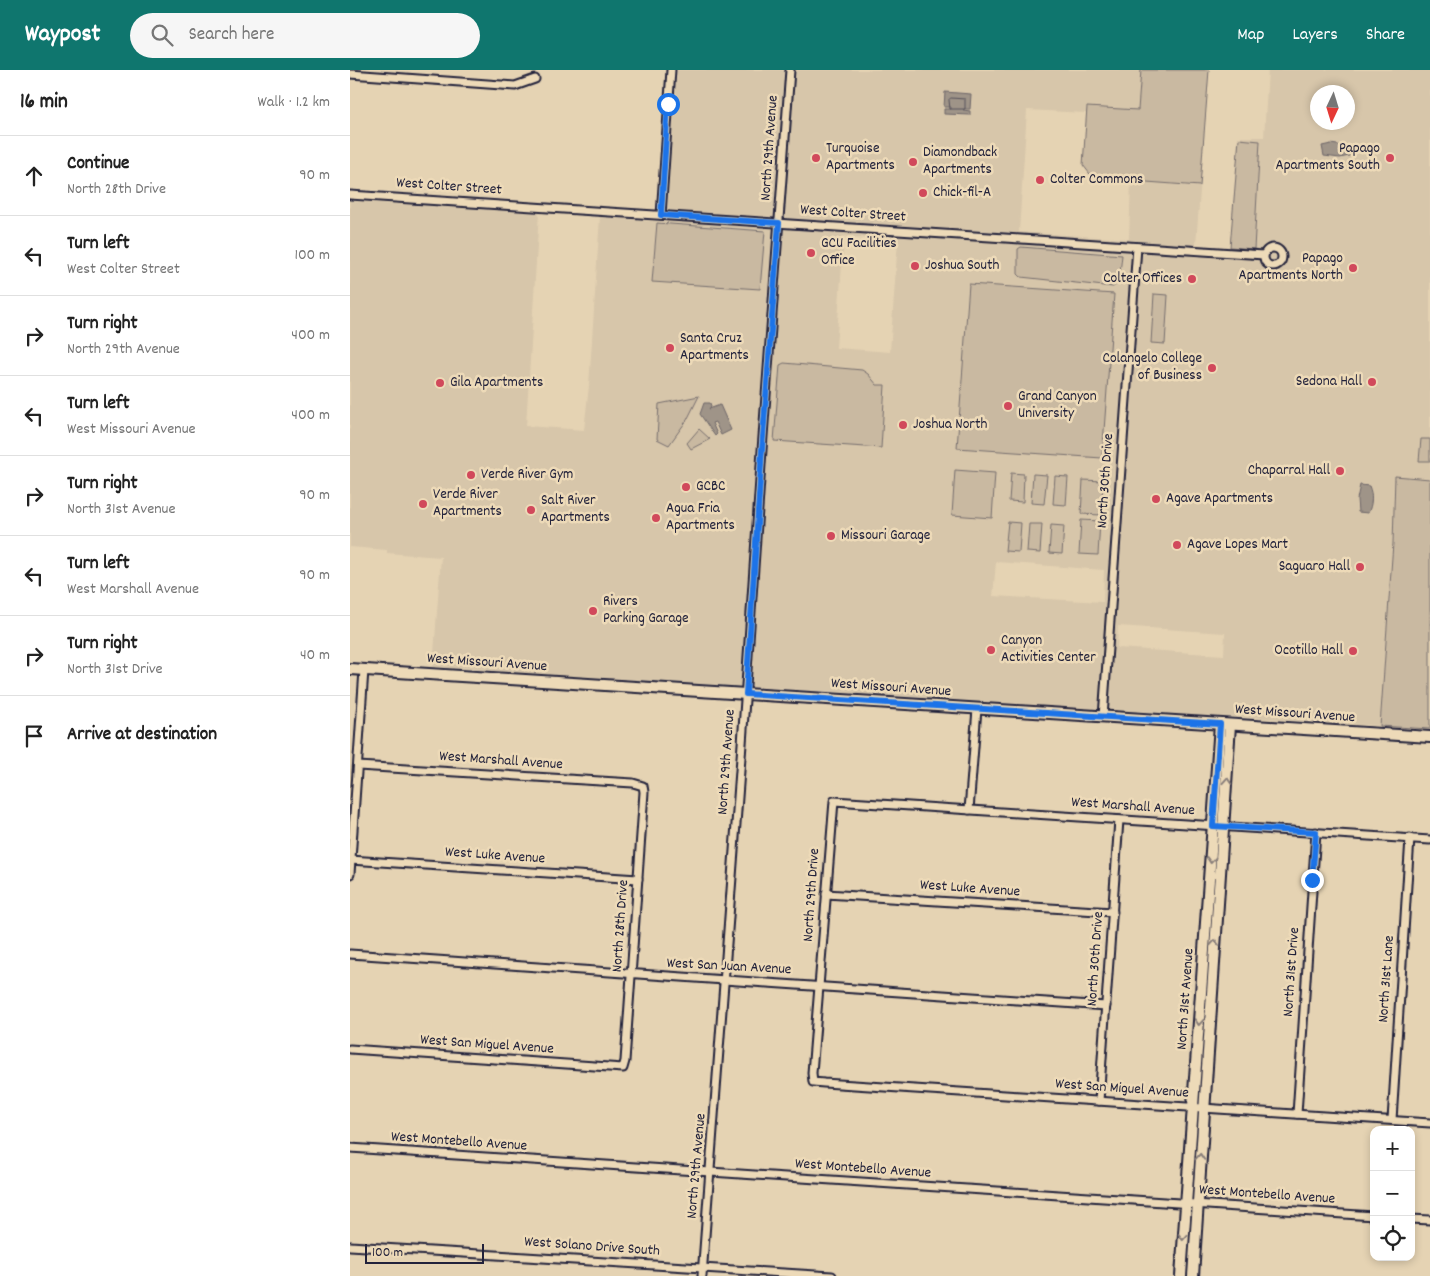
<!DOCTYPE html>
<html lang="en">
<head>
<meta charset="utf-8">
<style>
	:root { --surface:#fff; --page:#f6f6f6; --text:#222; --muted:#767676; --line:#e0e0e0; --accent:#0f766e }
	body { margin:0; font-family:Dekko,sans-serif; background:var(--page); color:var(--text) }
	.controls { position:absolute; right:15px; bottom:15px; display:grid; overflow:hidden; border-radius:10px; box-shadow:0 2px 8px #0003 }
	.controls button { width:45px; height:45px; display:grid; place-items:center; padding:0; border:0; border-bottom:1px solid var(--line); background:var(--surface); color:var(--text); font:25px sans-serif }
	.compass { position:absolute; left:960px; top:15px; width:45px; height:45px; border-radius:50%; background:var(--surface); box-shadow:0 2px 8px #0003; rotate:184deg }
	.scale { position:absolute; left:15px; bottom:12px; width:119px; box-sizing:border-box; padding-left:5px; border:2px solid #22223b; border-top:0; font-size:14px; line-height:18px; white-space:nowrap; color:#22223b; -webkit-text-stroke:4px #eddab8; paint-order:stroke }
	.stop { position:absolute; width:15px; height:15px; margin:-11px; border:4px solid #1a73e8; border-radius:50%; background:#fff }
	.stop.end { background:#1a73e8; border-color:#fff; box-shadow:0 1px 5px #0008 }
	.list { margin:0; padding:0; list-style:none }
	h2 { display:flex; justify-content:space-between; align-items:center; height:65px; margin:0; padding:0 20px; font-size:21px }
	h2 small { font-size:16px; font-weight:400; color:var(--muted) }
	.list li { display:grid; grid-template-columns:32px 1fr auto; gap:15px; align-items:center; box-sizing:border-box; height:80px; padding:0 20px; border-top:1px solid var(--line) }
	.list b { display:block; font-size:19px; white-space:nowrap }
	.list p { margin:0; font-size:16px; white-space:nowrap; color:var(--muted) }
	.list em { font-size:16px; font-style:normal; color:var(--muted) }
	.icon { flex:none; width:28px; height:28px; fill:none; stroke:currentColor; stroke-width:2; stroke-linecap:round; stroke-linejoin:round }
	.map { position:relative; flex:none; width:1080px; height:1206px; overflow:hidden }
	header { display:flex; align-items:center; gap:30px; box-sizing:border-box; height:70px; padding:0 25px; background:var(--accent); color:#fff }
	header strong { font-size:24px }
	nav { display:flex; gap:28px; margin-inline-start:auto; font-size:18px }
	.search { width:350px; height:45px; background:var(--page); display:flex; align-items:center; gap:12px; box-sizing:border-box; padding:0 18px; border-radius:28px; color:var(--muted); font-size:19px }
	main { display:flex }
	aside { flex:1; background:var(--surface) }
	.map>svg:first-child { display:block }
</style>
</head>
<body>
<header>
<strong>Waypost</strong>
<div class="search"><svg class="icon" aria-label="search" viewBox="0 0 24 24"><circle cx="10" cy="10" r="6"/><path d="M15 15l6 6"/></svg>Search here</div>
<nav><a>Map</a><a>Layers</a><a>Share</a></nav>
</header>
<main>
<aside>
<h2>16 min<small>Walk · 1.2 km</small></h2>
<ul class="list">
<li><svg class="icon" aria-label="ahead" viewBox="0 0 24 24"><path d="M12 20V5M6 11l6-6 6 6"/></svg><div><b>Continue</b><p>North 28th Drive</p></div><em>90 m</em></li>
<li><svg class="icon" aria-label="left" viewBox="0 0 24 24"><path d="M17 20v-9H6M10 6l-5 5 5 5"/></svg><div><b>Turn left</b><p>West Colter Street</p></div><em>100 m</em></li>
<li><svg class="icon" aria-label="right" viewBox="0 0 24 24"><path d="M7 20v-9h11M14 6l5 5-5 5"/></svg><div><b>Turn right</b><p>North 29th Avenue</p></div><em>400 m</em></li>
<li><svg class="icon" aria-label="left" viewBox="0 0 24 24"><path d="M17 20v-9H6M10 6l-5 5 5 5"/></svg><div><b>Turn left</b><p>West Missouri Avenue</p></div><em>400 m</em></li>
<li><svg class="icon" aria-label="right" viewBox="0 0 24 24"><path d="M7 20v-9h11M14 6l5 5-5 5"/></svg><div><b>Turn right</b><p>North 31st Avenue</p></div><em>90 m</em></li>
<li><svg class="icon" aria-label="left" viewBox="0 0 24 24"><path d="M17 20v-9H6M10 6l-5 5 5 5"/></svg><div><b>Turn left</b><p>West Marshall Avenue</p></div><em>90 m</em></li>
<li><svg class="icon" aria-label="right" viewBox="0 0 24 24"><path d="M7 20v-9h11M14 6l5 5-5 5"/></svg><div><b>Turn right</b><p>North 31st Drive</p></div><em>40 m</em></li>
<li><svg class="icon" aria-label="arrive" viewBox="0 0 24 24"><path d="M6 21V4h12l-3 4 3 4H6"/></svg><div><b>Arrive at destination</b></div></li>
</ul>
</aside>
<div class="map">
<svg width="1080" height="1206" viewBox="0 0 1080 1206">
	<rect width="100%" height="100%" fill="#e5d3b3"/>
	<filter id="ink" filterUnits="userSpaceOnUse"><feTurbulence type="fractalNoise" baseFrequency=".02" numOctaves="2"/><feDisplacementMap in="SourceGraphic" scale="10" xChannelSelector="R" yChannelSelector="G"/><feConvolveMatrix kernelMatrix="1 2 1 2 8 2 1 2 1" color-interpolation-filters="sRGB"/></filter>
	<g filter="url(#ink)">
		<!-- built -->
		<path fill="#d7c6aa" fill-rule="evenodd" d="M 327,0 L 859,0 L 846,175 L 880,177 L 888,67 L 914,67 L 918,0 L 1080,0 L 1080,409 L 1045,407 L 1043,473 L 1030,656 L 894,647 L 799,646 L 410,622 L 83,597 L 91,487 L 37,483 L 37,480 L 0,477 L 0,131 L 189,143 L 176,356 L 234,360 L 239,316 L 250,147 L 316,152 ZM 968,22 L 998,22 L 998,52 L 968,52 ZM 677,40 L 736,43 L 733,95 L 743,108 L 781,111 L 779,169 L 669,162 ZM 494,166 L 548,170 L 540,282 L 486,278 ZM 646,492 L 754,500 L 753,532 L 643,526 ZM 768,556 L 875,563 L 874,585 L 767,578 Z"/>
		<!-- green -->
		<g fill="#c9b9a1" stroke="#766e6e">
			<path d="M 791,0 L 859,0 L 850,116 L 743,108 L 733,95 L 737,37 L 788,40 Z"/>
			<path d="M 889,69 L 910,71 L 904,179 L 880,177 Z"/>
			<path d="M 307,153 L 415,161 L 410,219 L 302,212 Z"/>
			<path d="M 671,177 L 772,185 L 769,212 L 763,217 L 671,207 L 668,204 L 668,179 Z"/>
			<path d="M 619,214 L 764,224 L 752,388 L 607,378 Z"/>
			<path d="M 804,224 L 818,225 L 815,274 L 801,273 Z"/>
			<path d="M 434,293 L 512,300 L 518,304 L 527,315 L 535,315 L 531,378 L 424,371 L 430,295 Z"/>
			<path d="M 349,326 L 337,350 L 319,375 L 307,369 L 309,334 Z"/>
			<path d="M 349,359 L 360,369 L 341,379 L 337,373 Z"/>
			<path d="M 1071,369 L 1080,369 L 1080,391 L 1069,391 Z"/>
			<path d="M 605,400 L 645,403 L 642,448 L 602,445 Z"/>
			<path d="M 661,403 L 674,404 L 673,432 L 659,431 Z"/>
			<path d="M 683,404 L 697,405 L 694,434 L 681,433 Z"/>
			<path d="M 705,406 L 718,407 L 716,435 L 703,434 Z"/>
			<path d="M 1045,406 L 1080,409 L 1080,659 L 1030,656 L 1043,473 Z"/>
			<path d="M 733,410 L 753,411 L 751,445 L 731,444 Z"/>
			<path d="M 731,450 L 750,451 L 748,485 L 729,484 Z"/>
			<path d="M 658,452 L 671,453 L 669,482 L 655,481 Z"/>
			<path d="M 679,454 L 692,454 L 690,483 L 677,482 Z"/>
			<path d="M 701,455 L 714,456 L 712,484 L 699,483 Z"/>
		</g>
		<!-- water -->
		<g fill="#9f9488" stroke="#6d6669">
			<path d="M 595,22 L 621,24 L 620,39 L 614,39 L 613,40 L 620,41 L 620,45 L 594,44 L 594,39 L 601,39 L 601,37 L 594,37 Z"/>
			<path d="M 981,74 L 999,77 L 999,86 L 990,88 L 974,86 L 972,76 Z"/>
			<path d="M 354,333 L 360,333 L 361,336 L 359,339 L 370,335 L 381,360 L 371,365 L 365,352 L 362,353 L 367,364 L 365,366 L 350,344 Z"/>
			<path d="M 1010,415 L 1019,416 C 1023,425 1022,435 1018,443 L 1008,442 L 1007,429 Z"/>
		</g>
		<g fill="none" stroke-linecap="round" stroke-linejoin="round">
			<!-- shore -->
			<path stroke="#54505a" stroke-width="1" d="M 601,28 L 615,29 L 615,39 L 600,39 L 599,30 Z"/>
			<!-- street casing -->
			<g stroke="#22223b" stroke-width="11">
				<g id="street">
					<path d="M 0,4 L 165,16 L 185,9"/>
					<path d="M 0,125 L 914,185"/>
					<path d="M 311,145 L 321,0"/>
					<circle cx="923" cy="187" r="9"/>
					<path d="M 753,647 L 787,177"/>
					<path d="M 619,740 L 627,639"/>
					<path d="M 1080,770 L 484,731 L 462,1003 L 463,1012 L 474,1013 L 1080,1053"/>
					<path d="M 0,790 L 288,809"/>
					<path d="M 0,804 L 14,600"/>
					<path d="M 476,824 L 763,842"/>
					<path d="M 0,884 C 252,903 504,918 756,936"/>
					<path d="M 0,979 L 273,998 L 275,991 L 294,722 L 293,716 L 283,713 L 8,696"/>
					<path d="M 749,1031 L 769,750"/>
					<path d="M 947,1044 L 966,762"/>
					<path d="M 1042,1050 L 1060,768"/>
					<path d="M 0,1078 L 1024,1146"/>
					<path d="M 1061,1149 L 1080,1150"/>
					<path d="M 0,1176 L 482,1206"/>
					<path d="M 352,1206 L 392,674 L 412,380 L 440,0"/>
				</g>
			</g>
			<!-- secondary casing -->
			<g stroke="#22223b" stroke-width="14">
				<g id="secondary">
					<path d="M 0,599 L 1080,667"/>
					<path d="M 831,1206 L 870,654"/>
					<path d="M 843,1206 L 880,655"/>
				</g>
			</g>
			<!-- street -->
			<use href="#street" stroke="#eddab8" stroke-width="7"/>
			<!-- secondary -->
			<use href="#secondary" stroke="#eddab8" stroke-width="10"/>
		</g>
		<!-- one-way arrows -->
		<defs><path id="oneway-chevron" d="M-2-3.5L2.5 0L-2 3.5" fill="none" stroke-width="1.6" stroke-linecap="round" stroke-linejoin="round" transform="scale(1.25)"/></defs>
		<g stroke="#887e7a">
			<use href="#oneway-chevron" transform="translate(877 711) rotate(-86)"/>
			<use href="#oneway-chevron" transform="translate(861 790) rotate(94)"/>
			<use href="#oneway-chevron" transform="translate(865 873) rotate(-86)"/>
			<use href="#oneway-chevron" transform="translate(849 952) rotate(94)"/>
			<use href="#oneway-chevron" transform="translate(850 1087) rotate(-86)"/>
			<use href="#oneway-chevron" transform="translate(833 1167) rotate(94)"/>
		</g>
	</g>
	<g fill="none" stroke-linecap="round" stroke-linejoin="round" filter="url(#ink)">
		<!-- route -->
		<path stroke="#1a73e8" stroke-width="6" d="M 318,34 L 311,145 L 429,153 L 412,380 L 396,624 L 870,654 L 863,756 L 966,762 L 962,810"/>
	</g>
	<!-- markers -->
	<g fill="#d1495b" stroke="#eddab8" stroke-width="2">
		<circle cx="466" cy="88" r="5"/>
		<circle cx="1040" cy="88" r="5"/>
		<circle cx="563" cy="92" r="5"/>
		<circle cx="690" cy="110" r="5"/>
		<circle cx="573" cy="123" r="5"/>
		<circle cx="461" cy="183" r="5"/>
		<circle cx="565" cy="196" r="5"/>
		<circle cx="1003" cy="198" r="5"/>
		<circle cx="842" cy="209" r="5"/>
		<circle cx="320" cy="278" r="5"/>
		<circle cx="862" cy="298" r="5"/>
		<circle cx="1022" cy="312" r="5"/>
		<circle cx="90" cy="313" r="5"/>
		<circle cx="658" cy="336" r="5"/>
		<circle cx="553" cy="355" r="5"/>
		<circle cx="990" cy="401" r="5"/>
		<circle cx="121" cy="405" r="5"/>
		<circle cx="336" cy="417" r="5"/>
		<circle cx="806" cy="429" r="5"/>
		<circle cx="73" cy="434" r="5"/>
		<circle cx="181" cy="440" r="5"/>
		<circle cx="306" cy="448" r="5"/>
		<circle cx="481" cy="466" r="5"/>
		<circle cx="827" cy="475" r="5"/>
		<circle cx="1010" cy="497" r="5"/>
		<circle cx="243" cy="541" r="5"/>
		<circle cx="641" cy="580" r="5"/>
		<circle cx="1003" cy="581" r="5"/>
	</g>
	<g text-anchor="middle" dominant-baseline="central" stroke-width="5" stroke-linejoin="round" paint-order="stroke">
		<!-- street labels -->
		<g font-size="15" fill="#22223b" stroke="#eddab8">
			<text transform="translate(420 78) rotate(-86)">North 29th Avenue</text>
			<text transform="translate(99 117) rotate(4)">West Colter Street</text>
			<text transform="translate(503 144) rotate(4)">West Colter Street</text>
			<text transform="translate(756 411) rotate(-86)">North 30th Drive</text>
			<text transform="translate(137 593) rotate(4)">West Missouri Avenue</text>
			<text transform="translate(541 618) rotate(4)">West Missouri Avenue</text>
			<text transform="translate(945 644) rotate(4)">West Missouri Avenue</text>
			<text transform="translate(151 691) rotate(4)">West Marshall Avenue</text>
			<text transform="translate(377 692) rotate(-86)">North 29th Avenue</text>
			<text transform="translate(783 737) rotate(4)">West Marshall Avenue</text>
			<text transform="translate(145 786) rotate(4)">West Luke Avenue</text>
			<text transform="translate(620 819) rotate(4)">West Luke Avenue</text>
			<text transform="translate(462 825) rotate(-86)">North 29th Drive</text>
			<text transform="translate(271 856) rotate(-86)">North 28th Drive</text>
			<text transform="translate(746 889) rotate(-86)">North 30th Drive</text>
			<text transform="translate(379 897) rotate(3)">West San Juan Avenue</text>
			<text transform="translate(942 902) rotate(-86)">North 31st Drive</text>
			<text transform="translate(1037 909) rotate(-86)">North 31st Lane</text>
			<text transform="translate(836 929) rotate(-86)">North 31st Avenue</text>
			<text transform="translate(137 975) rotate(4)">West San Miguel Avenue</text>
			<text transform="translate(772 1019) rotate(4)">West San Miguel Avenue</text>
			<text transform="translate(109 1072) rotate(4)">West Montebello Avenue</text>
			<text transform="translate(347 1096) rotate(-85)">North 29th Avenue</text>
			<text transform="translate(513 1099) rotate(4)">West Montebello Avenue</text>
			<text transform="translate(917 1125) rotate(4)">West Montebello Avenue</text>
			<text transform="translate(242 1177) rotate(4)">West Solano Drive South</text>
		</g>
		<!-- poi labels -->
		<g font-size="15" fill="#22223b" stroke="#eddab8" text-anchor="start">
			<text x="476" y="79">Turquoise<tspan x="476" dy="17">Apartments</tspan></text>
			<text x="1030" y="79" text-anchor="end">Papago<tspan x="1030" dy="17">Apartments South</tspan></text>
			<text x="573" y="83">Diamondback<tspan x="573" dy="17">Apartments</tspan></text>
			<text x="700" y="110">Colter Commons</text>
			<text x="583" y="123">Chick-fil-A</text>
			<text x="471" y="174">GCU Facilities<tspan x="471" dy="17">Office</tspan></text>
			<text x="993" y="189" text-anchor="end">Papago<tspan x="993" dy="17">Apartments North</tspan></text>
			<text x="575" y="196">Joshua South</text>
			<text x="832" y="209" text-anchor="end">Colter Offices</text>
			<text x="330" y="269">Santa Cruz<tspan x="330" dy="17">Apartments</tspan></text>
			<text x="852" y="289" text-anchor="end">Colangelo College<tspan x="852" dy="17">of Business</tspan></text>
			<text x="1012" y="312" text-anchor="end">Sedona Hall</text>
			<text x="100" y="313">Gila Apartments</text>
			<text x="668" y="327">Grand Canyon<tspan x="668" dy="17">University</tspan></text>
			<text x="563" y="355">Joshua North</text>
			<text x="980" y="401" text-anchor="end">Chaparral Hall</text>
			<text x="131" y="405">Verde River Gym</text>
			<text x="346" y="417">GCBC</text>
			<text x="83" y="425">Verde River<tspan x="83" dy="17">Apartments</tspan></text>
			<text x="816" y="429">Agave Apartments</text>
			<text x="191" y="431">Salt River<tspan x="191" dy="17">Apartments</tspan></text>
			<text x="316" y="439">Agua Fria<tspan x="316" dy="17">Apartments</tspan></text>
			<text x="491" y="466">Missouri Garage</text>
			<text x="837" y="475">Agave Lopes Mart</text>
			<text x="1000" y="497" text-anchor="end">Saguaro Hall</text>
			<text x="253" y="532">Rivers<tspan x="253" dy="17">Parking Garage</tspan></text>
			<text x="651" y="571">Canyon<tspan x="651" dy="17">Activities Center</tspan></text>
			<text x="993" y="581" text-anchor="end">Ocotillo Hall</text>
		</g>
	</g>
</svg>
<div class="controls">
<button>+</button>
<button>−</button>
<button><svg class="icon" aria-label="locate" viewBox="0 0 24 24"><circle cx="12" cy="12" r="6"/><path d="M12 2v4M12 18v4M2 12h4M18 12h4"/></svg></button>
</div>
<svg class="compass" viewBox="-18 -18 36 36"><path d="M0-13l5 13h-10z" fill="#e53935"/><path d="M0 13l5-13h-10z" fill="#767676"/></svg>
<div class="scale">100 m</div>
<div class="stop" style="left:318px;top:34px"></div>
<div class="stop end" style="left:962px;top:810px"></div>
</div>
</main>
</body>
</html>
